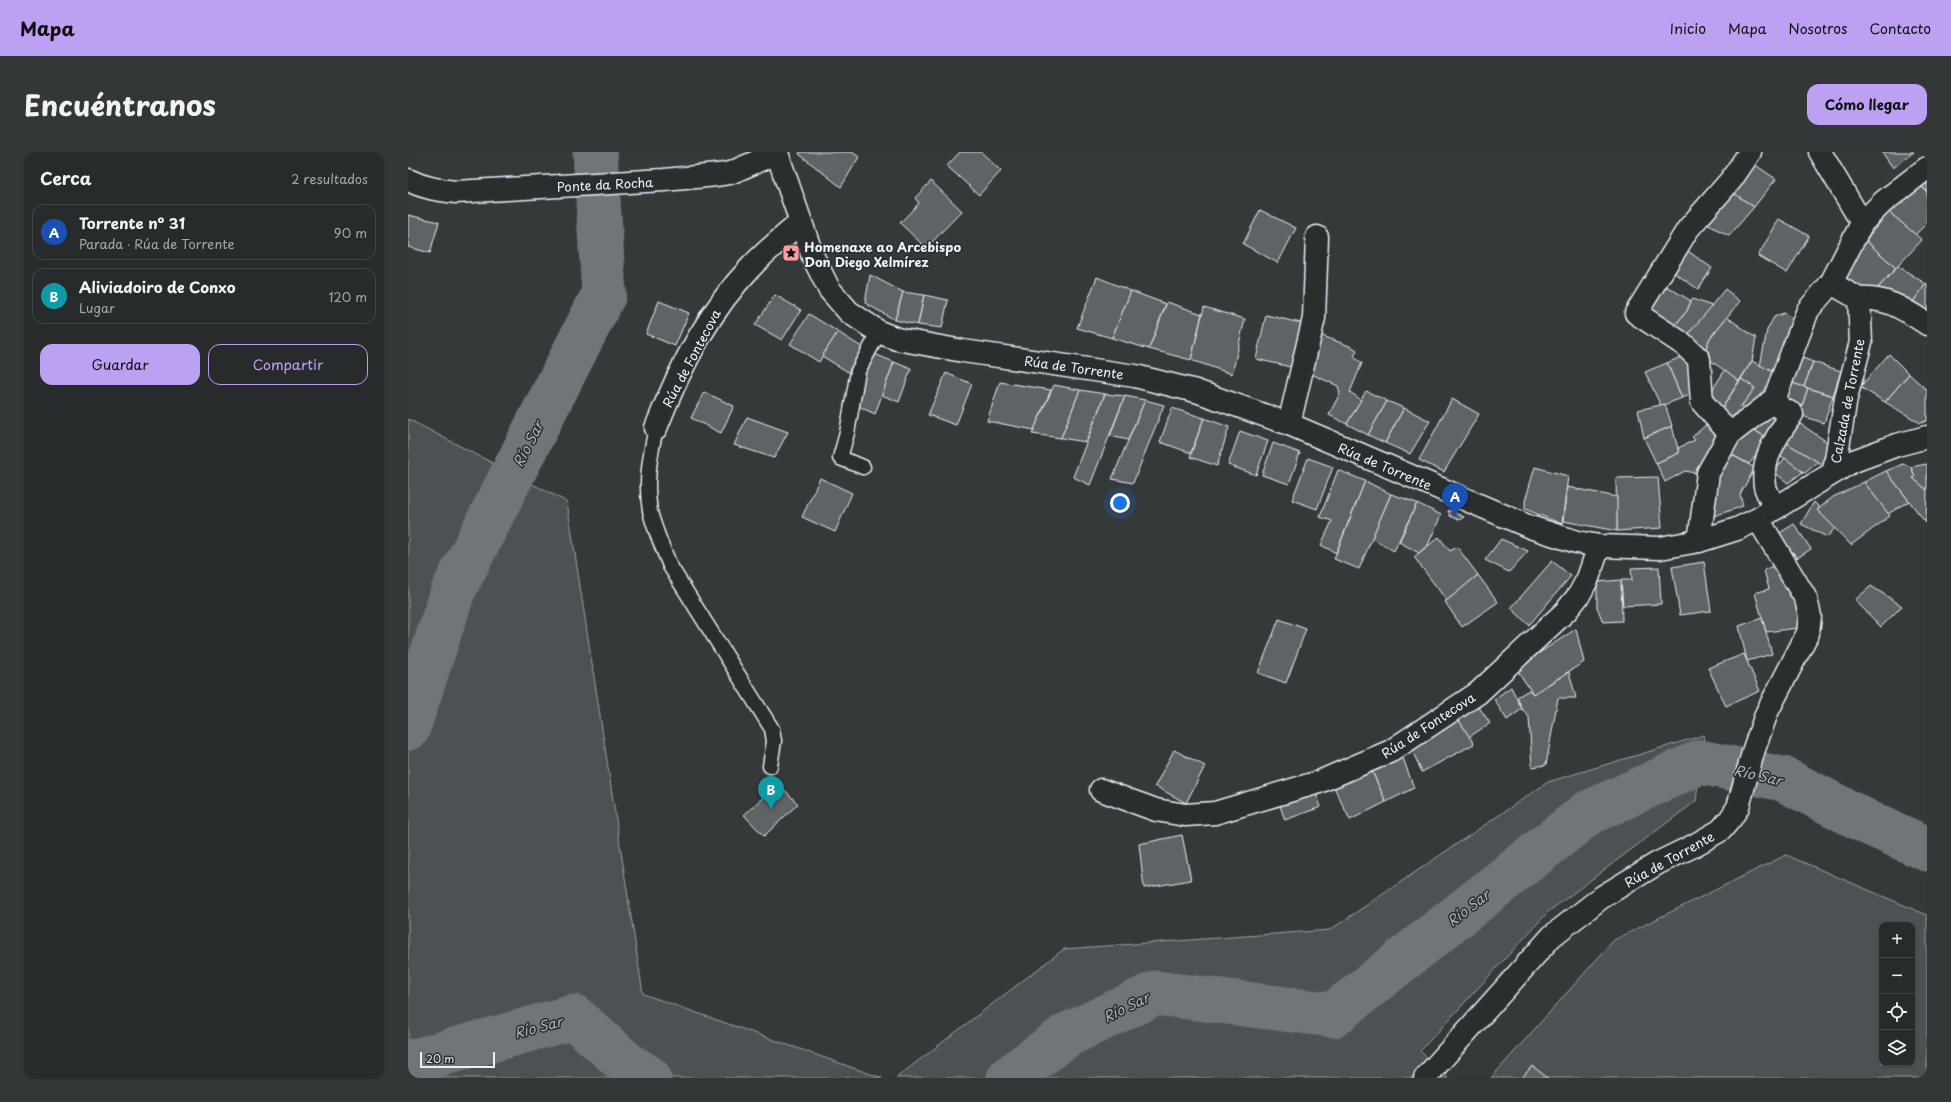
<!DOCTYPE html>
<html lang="es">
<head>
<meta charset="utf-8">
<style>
	:root { --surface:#282b2c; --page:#343738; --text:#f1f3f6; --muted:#a5a7a9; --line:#444748; --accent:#bca0f2 }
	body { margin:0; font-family:"Playpen Sans",sans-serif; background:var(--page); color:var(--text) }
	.controls { position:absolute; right:12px; bottom:12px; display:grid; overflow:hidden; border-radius:8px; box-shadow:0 1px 3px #0004 }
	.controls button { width:36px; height:36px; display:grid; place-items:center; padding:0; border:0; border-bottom:1px solid var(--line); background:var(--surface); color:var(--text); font:20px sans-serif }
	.scale { position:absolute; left:12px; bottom:10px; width:75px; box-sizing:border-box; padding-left:4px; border:2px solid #e8f1f8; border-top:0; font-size:11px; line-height:14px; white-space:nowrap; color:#e8f1f8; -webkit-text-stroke:3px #2a2d2e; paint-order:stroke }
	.you { position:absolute; left:712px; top:351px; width:14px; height:14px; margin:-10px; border:3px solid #fff; border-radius:50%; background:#1a73e8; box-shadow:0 0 0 6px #1a73e833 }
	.badge { display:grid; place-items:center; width:26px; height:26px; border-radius:50%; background:var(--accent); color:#fff; font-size:13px; font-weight:700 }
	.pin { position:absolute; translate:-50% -33px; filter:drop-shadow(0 1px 2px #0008) }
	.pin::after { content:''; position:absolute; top:21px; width:14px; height:12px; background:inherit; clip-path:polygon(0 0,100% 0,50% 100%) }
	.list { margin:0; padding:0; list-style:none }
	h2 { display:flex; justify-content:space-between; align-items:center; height:52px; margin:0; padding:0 16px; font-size:17px }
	h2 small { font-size:13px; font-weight:400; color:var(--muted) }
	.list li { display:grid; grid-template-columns:26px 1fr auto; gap:12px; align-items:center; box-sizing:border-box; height:56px; margin:0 8px 8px; padding:0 8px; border:1px solid var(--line); border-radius:12px }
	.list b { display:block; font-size:15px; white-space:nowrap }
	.list p { margin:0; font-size:13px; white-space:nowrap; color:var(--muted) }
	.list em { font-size:13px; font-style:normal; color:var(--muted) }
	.actions { display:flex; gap:8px; padding:12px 16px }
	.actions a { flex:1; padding:9px 0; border:1px solid var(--accent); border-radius:12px; text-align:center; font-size:14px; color:var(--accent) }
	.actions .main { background:var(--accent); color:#111 }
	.icon { flex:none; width:22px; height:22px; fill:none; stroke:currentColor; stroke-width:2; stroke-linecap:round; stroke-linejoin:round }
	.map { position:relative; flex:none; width:1519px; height:926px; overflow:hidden; border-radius:12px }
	header { display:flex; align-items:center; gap:24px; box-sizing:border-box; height:56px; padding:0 20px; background:var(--accent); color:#111 }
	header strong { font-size:19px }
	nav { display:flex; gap:22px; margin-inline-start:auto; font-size:14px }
	.intro { display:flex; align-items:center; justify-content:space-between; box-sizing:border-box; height:96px; padding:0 24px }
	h1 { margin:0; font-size:28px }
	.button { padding:10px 18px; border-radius:12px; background:var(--accent); color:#111; font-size:14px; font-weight:700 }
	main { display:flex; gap:24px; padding:0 24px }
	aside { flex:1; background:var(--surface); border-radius:12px; box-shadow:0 1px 3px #0004 }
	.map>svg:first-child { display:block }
</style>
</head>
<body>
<header>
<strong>Mapa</strong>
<nav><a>Inicio</a><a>Mapa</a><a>Nosotros</a><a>Contacto</a></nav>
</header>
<div class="intro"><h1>Encuéntranos</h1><a class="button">Cómo llegar</a></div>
<main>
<aside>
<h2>Cerca<small>2 resultados</small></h2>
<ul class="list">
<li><span class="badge" style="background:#1a4fb4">A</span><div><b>Torrente n° 31</b><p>Parada · Rúa de Torrente</p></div><em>90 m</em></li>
<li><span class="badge" style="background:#0f9aa8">B</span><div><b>Aliviadoiro de Conxo</b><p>Lugar</p></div><em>120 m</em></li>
</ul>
<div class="actions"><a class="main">Guardar</a><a>Compartir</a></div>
</aside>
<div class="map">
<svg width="1519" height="926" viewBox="0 0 1519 926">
	<rect width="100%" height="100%" fill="#35393a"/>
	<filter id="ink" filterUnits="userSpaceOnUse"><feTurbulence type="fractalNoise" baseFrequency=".025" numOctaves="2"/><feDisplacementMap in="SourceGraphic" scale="8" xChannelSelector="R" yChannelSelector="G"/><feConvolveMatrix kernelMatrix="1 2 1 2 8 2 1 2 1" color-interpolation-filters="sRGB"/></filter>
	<g filter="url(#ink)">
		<!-- green -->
		<g fill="#4d5152" stroke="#9aa1a5" fill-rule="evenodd">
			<path d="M 0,267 L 159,350 L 235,842 L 474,926 L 0,926 Z"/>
			<path d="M 1296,583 L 1288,649 L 1140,760 L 1012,899 L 1040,926 L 488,926 L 656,797 L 922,778 L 1140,630 Z"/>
			<path d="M 1378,703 L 1519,763 L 1519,926 L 1083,926 L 1206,788 ZM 1474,773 L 1504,773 L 1504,911 L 1474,911 Z"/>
		</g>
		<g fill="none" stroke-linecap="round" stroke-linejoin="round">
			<!-- river -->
			<g stroke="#707579" stroke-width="45">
				<path d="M 0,576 L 45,439 L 196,142 L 187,0"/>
				<path d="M 0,911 L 166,865 L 220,913 L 241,926"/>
				<path d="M 601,926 L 659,883 L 748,841 L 925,863 L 1180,661 L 1292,610 L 1375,627 L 1463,672 L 1519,697"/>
			</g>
		</g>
		<!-- building -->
		<g fill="#5f6365" stroke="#e8f1f8">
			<path d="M 392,0 L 444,0 L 451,5 L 433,35 L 391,2 Z"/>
			<path d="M 552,0 L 573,0 L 593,19 L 571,43 L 539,14 Z"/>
			<path d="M 1474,0 L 1506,0 L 1485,16 Z"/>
			<path d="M 1346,12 L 1368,27 L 1346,55 L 1324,40 Z"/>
			<path d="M 523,29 L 554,59 L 518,96 L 492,71 L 511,51 L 507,46 Z"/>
			<path d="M 1519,29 L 1519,40 L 1514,34 Z"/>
			<path d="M 1511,32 L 1519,40 L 1519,71 L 1507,83 L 1481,60 Z"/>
			<path d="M 1324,40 L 1346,55 L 1321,84 L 1297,71 Z"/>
			<path d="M 852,58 L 888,76 L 870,111 L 835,92 Z"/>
			<path d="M 1481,60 L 1514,88 L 1488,116 L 1457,88 Z"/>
			<path d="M 0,63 L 31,70 L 22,101 L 0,95 Z"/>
			<path d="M 1371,67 L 1401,84 L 1379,121 L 1350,104 Z"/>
			<path d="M 1457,88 L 1488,116 L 1469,137 L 1447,137 L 1436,123 Z"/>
			<path d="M 1277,97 L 1304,116 L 1290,137 L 1262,118 Z"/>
			<path d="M 1490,114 L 1518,132 L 1502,154 L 1469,137 Z"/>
			<path d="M 462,123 L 495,140 L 487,168 L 457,151 Z"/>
			<path d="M 689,125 L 723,139 L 704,186 L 669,176 Z"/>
			<path d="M 1518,132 L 1519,133 L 1519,165 L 1502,154 Z"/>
			<path d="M 1260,135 L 1283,149 L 1279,159 L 1261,180 L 1235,159 L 1253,137 Z"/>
			<path d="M 1317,137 L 1332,149 L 1302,186 L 1295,203 L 1275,188 Z"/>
			<path d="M 723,139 L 758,152 L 741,197 L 704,186 Z"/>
			<path d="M 495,140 L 516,143 L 510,173 L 487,168 Z"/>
			<path d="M 367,143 L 393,158 L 374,188 L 347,173 Z"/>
			<path d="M 516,143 L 540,148 L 534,176 L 510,173 Z"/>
			<path d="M 1284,147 L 1304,154 L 1275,188 L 1263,178 L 1279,159 Z"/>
			<path d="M 251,149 L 281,161 L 267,194 L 238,182 Z"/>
			<path d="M 759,150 L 794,162 L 783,208 L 741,197 Z"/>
			<path d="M 796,155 L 837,167 L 824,222 L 783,208 Z"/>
			<path d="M 1376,161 L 1387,168 L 1373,224 L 1352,214 L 1359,178 L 1366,165 Z"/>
			<path d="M 401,162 L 430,180 L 411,210 L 382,192 Z"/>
			<path d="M 858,163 L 897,172 L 887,216 L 848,207 Z"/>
			<path d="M 1319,165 L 1348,186 L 1344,209 L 1331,229 L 1295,203 L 1302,186 Z"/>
			<path d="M 430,180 L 455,196 L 440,220 L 414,204 Z"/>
			<path d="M 912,183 L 944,195 L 949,198 L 946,205 L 954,211 L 942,240 L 953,248 L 939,272 L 921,263 L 932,241 L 930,234 L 901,221 Z"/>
			<path d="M 464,201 L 486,210 L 467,262 L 448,253 L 451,237 Z"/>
			<path d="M 1280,202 L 1288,241 L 1274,246 L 1259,211 Z"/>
			<path d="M 1481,202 L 1501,222 L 1477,250 L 1452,235 Z"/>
			<path d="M 1387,203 L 1405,210 L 1396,235 L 1378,229 Z"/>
			<path d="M 1344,209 L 1373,224 L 1342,263 L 1334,253 L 1347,236 L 1333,227 Z"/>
			<path d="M 486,210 L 503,217 L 491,250 L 474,243 Z"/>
			<path d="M 1405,210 L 1433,219 L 1425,244 L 1396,235 Z"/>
			<path d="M 1259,211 L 1274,246 L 1253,254 L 1237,220 Z"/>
			<path d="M 1317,218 L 1331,229 L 1311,261 L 1299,246 Z"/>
			<path d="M 538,221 L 564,232 L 548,273 L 520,263 Z"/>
			<path d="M 1501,222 L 1519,238 L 1519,269 L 1512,271 L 1477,250 Z"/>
			<path d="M 1333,227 L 1347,236 L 1324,266 L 1313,258 Z"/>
			<path d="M 1378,229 L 1400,236 L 1393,257 L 1371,250 Z"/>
			<path d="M 592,230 L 643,238 L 626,278 L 579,269 Z"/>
			<path d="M 646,233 L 672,238 L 653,286 L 624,282 Z"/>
			<path d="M 1400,236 L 1425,244 L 1416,271 L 1391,263 Z"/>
			<path d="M 672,238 L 697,242 L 678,290 L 653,286 Z"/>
			<path d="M 958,239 L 979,249 L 960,283 L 939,272 Z"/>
			<path d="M 296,240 L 326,254 L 313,281 L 283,266 Z"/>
			<path d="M 697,242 L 717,244 L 682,333 L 665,325 Z"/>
			<path d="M 717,244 L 737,248 L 720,288 L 702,284 Z"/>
			<path d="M 1044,247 L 1071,262 L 1036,320 L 1011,308 Z"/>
			<path d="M 737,248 L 756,253 L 725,331 L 704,327 Z"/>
			<path d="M 979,249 L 996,256 L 977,291 L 960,283 Z"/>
			<path d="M 1257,252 L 1264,274 L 1236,286 L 1230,258 Z"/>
			<path d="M 1363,254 L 1378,264 L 1361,287 L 1339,274 Z"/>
			<path d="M 764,256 L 796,266 L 783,301 L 752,290 Z"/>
			<path d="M 996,256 L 1022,269 L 1002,302 L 977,291 Z"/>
			<path d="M 339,265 L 380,280 L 366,306 L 326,293 Z"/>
			<path d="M 796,266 L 821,275 L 809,314 L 782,305 Z"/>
			<path d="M 1388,269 L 1422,292 L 1413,312 L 1373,288 Z"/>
			<path d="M 1298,273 L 1315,288 L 1293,322 L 1277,319 L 1257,330 L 1248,311 L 1271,301 L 1270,296 L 1287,288 L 1284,285 Z"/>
			<path d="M 1264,274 L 1271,301 L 1248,311 L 1236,286 Z"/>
			<path d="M 1339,274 L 1361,287 L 1341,312 L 1317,299 Z"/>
			<path d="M 832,279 L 860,289 L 848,323 L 820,313 Z"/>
			<path d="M 1377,290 L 1410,310 L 1397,321 L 1395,320 L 1369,301 Z"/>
			<path d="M 865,291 L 892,301 L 881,332 L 854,323 Z"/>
			<path d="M 1317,299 L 1347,316 L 1332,342 L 1335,354 L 1306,364 L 1302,361 L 1304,328 Z"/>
			<path d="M 900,306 L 925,315 L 909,357 L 884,348 Z"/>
			<path d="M 1377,306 L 1395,320 L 1380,331 L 1366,320 Z"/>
			<path d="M 1495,312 L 1503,315 L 1507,324 L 1505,326 L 1519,338 L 1518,371 L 1478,319 Z"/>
			<path d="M 1519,312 L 1519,338 L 1505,326 L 1507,324 L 1503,315 Z"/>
			<path d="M 1127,315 L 1160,324 L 1154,372 L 1117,357 L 1117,349 Z"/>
			<path d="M 930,318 L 957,329 L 928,401 L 913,393 L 924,369 L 912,365 Z"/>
			<path d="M 1478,319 L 1501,349 L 1480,362 L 1456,330 Z"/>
			<path d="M 1250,325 L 1254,376 L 1209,379 L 1208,326 Z"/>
			<path d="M 412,326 L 444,341 L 427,380 L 394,365 Z"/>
			<path d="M 957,329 L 983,342 L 951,417 L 926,407 Z"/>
			<path d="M 1456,330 L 1482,364 L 1443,393 L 1409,358 L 1425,345 Z"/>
			<path d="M 1159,335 L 1209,345 L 1209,379 L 1155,369 Z"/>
			<path d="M 983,342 L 1009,351 L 986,399 L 964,386 Z"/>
			<path d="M 1406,350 L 1412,356 L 1409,358 L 1427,376 L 1419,385 L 1393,372 Z"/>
			<path d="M 1009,351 L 1033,363 L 1020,393 L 1011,401 L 991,390 Z"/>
			<path d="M 1040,358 L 1056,365 L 1051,368 L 1042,364 Z"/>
			<path d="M 1386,372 L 1403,397 L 1389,406 L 1384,399 L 1379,402 L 1367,384 Z"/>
			<path d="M 1031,385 L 1042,399 L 1049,395 L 1070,423 L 1039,449 L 1006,405 Z"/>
			<path d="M 1093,387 L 1120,399 L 1101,420 L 1077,408 Z"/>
			<path d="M 1144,409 L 1163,424 L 1121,473 L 1103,456 Z"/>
			<path d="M 1296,410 L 1303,459 L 1272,463 L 1264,415 Z"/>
			<path d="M 1369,412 L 1379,422 L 1392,461 L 1390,476 L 1358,480 L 1347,441 L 1361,437 L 1356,418 Z"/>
			<path d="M 1251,415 L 1253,452 L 1215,454 L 1213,428 L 1224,428 L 1223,416 Z"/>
			<path d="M 1070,423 L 1090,450 L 1054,475 L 1037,450 Z"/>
			<path d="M 1213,428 L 1214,469 L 1195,470 L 1189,455 L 1189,430 Z"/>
			<path d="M 1463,434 L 1494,454 L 1473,475 L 1447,448 Z"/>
			<path d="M 1354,466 L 1364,502 L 1339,509 L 1331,474 Z"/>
			<path d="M 871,467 L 898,477 L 878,531 L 850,521 Z"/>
			<path d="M 1168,477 L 1176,510 L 1125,542 L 1108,516 Z"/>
			<path d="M 1336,502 L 1352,539 L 1318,554 L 1300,516 Z"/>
			<path d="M 1161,520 L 1168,546 L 1150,546 L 1138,613 L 1124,615 L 1121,565 L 1114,557 L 1109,545 L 1121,538 L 1125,542 Z"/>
			<path d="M 1103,535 L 1114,557 L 1099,568 L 1086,547 Z"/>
			<path d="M 1068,551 L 1082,571 L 1061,585 L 1047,562 Z"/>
			<path d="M 1047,562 L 1066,592 L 1014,620 L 1002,594 Z"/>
			<path d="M 766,598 L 797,614 L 778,651 L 747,634 Z"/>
			<path d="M 995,606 L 1006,636 L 978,650 L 962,615 Z"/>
			<path d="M 962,615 L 978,650 L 942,668 L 924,631 Z"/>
			<path d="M 370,631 L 390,652 L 356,684 L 336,663 Z"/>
			<path d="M 907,638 L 913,655 L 877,668 L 871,651 Z"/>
			<path d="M 774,683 L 783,728 L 736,736 L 731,692 Z"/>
			<path d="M 1124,914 L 1140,926 L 1114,926 Z"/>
		</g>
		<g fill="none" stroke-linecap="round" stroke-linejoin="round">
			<!-- service casing -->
			<g stroke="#e8f1f8" stroke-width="17">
				<g id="service">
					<path d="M 248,276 C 242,303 237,331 242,359 C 246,377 255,396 262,414 L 364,577 L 366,589 L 362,614"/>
					<path d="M 455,315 L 432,306 L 439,281 L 450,219 L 471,180"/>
				</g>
			</g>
			<!-- minor casing -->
			<g stroke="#e8f1f8" stroke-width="25">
				<g id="minor">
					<path d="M 1412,0 L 1454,71"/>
					<path d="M 369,1 L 405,105 L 421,137 L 441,160 L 471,180 L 489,187 L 555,199 L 727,224 L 788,239 L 881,272 L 1122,375 L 1169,390 L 1191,394 L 1252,396 L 1291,389 L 1329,377 L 1350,367 L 1443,310 L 1489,293 L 1519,285"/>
					<path d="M 0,28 C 16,36 30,38 48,40 L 256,28 L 309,23 L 322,21 L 369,1"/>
					<path d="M 1451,147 L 1423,131 L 1454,71 L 1475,50 L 1519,16"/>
					<path d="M 1451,147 C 1479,145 1496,157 1519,172"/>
					<path d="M 1362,250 L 1384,262 C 1369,284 1353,306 1357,334 C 1358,341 1365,350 1368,356"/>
					<path d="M 881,272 L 906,166 L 909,85"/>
					<path d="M 248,276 C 270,219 299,161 342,116 C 357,100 375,85 392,71"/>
					<path d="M 1322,282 L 1294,250 L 1291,207 L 1275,192 L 1228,161 L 1280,77 L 1323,28 L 1342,0"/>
					<path d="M 1426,319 L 1438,246 L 1453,190 L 1451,147"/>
					<path d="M 1291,389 L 1300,321 L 1322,282 L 1366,248 L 1400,158 L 1423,131"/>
					<path d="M 693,638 L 748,658 L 777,663 L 807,661 L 911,630 L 983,599 L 1070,541 L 1158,459 L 1171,443 L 1180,426 L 1191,394"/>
					<path d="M 1017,926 L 1144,784 L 1194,745 L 1250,711 L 1285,694 L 1313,678 L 1323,666 L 1330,655 L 1346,597 L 1359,560 L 1400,481 L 1402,464 L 1398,447 L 1350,367"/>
				</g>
			</g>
			<!-- service -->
			<use href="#service" stroke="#2a2d2e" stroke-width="14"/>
			<!-- minor -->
			<use href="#minor" stroke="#2a2d2e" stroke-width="22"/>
		</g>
	</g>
	<!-- icons -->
	<defs>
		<g id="sight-square" transform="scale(0.9)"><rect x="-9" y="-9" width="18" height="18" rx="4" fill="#ff9aa2" stroke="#2a2d2e"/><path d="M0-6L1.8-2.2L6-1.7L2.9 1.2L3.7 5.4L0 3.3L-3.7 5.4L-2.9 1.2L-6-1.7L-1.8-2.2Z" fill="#111"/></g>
	</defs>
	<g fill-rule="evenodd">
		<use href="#sight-square" x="383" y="101"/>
	</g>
	<g text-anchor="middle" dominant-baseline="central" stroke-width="3" stroke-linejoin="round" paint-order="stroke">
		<!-- street labels -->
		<g font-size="13" fill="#e8f1f8" stroke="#2a2d2e">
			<text transform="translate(197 32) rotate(-3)">Ponte da Rocha</text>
			<text transform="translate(283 206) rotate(-62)">Rúa de Fontecova</text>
			<text transform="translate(666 215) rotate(8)">Rúa de Torrente</text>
			<text transform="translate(1439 249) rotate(-79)">Calzada de Torrente</text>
			<text transform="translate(977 314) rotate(23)">Rúa de Torrente</text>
			<text transform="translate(1020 573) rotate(-33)">Rúa de Fontecova</text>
			<text transform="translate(1261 707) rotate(-29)">Rúa de Torrente</text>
		</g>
		<!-- poi labels -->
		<g font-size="13" font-weight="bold" fill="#e8f1f8" stroke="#2a2d2e" text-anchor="start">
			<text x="396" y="94">Homenaxe ao Arcebispo<tspan x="396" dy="15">Don Diego Xelmírez</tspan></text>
		</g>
		<!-- water labels -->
		<g font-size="14" font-style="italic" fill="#acb3b8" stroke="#2a2d2e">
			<text transform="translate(120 292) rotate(-63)">Río Sar</text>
			<text transform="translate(1350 623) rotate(13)">Río Sar</text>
			<text transform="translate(1060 756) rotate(-38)">Río Sar</text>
			<text transform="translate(718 855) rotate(-26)">Río Sar</text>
			<text transform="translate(130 875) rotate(-15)">Río Sar</text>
		</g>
	</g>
</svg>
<div class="controls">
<button>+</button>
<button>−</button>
<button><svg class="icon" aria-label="locate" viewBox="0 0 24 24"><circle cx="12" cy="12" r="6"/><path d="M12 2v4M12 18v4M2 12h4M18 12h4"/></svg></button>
<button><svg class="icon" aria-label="layers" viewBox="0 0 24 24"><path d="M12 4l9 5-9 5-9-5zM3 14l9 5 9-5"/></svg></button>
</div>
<div class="scale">20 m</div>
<div class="you"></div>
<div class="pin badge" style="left:1047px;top:364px;background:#1a4fb4">A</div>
<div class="pin badge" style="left:363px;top:657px;background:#0f9aa8">B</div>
</div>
</main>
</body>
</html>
